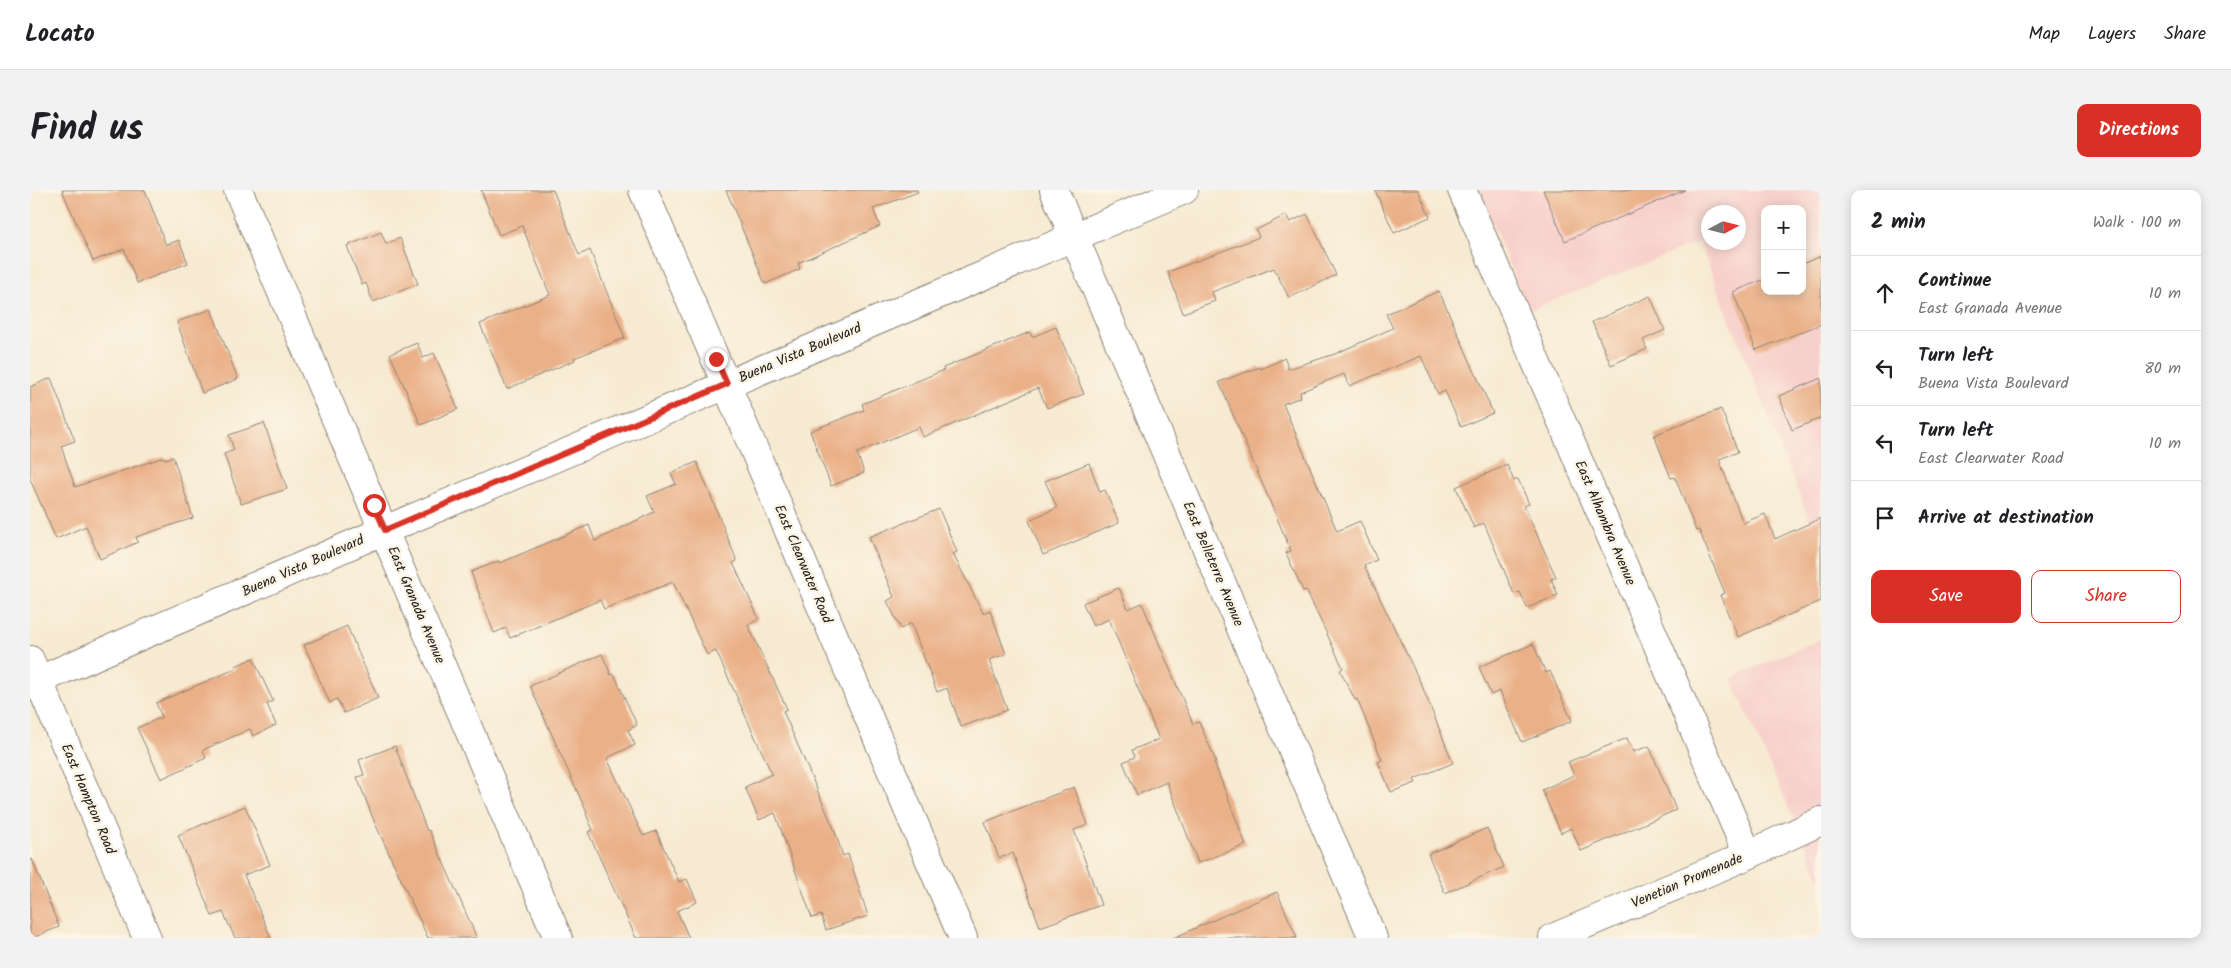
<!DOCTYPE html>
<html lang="en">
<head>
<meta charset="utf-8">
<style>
	:root { --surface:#fff; --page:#f2f2f2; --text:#202124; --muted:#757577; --line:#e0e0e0; --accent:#d93025 }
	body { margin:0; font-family:Kalam,sans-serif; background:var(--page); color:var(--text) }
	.controls { position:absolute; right:15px; top:15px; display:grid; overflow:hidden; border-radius:10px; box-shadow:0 2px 12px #0003 }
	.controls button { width:45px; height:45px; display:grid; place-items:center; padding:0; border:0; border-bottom:1px solid var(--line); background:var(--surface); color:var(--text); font:25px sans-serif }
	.compass { position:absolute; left:1671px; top:15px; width:45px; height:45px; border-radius:50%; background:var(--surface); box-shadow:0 2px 12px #0003; rotate:83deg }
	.stop { position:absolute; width:15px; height:15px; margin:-11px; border:4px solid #d93025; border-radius:50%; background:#fff }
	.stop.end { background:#d93025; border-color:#fff; box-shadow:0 1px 5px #0008 }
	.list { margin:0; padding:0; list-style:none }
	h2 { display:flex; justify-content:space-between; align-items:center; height:65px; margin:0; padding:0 20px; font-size:21px }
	h2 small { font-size:16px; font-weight:400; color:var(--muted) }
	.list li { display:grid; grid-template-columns:32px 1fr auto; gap:15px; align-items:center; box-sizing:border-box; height:75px; padding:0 20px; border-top:1px solid var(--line) }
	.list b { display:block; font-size:19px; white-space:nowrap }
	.list p { margin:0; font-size:16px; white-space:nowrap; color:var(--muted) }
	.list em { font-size:16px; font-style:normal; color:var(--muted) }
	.actions { display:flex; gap:10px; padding:15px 20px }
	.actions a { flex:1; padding:11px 0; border:1px solid var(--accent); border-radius:10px; text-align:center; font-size:18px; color:var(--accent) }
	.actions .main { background:var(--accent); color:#fff }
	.icon { flex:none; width:28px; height:28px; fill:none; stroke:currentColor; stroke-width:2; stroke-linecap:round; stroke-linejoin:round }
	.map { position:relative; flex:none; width:1791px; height:748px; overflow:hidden; border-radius:10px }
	header { display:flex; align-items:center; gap:30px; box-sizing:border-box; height:70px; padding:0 25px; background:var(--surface); border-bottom:1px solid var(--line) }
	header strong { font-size:24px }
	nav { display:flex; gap:28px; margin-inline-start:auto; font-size:18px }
	.intro { display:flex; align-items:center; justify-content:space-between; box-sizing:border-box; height:120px; padding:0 30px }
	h1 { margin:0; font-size:35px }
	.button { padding:12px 22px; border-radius:10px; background:var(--accent); color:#fff; font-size:18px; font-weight:700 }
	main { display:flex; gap:30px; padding:0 30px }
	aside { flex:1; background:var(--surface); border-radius:10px; box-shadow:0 2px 12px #0003 }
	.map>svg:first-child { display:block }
</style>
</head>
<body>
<header>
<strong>Locato</strong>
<nav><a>Map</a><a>Layers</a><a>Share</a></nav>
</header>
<div class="intro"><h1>Find us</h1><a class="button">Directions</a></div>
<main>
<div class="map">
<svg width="1791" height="748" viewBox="0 0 1791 748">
	<rect width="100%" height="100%" fill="#fcf5e5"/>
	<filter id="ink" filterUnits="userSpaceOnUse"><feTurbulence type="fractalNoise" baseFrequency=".02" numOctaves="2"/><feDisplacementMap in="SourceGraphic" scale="10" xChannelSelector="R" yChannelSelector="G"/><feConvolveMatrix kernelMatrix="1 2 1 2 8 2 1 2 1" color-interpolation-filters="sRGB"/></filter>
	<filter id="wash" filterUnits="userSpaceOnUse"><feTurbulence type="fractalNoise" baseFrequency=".0096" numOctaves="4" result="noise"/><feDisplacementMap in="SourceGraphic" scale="20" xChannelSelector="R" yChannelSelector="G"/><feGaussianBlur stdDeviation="1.12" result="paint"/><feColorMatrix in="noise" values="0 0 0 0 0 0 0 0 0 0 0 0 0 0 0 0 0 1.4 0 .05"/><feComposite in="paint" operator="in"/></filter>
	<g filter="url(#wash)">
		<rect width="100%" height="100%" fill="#f7ead2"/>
		<!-- built -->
		<g fill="#f7d0cb" fill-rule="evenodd">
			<path d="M 1449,0 L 1791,0 L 1791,359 L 1669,52 L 1498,121 ZM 1735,19 L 1772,19 L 1772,101 L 1735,101 ZM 1678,22 L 1708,22 L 1708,52 L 1678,52 Z"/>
			<path d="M 1791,449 L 1791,690 L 1701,488 Z"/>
		</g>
		<g id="blocks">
			<!-- building -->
			<g fill="#eab189">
				<path d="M 32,0 L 115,0 L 136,55 L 149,50 L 158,73 L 107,93 L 94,59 L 63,71 Z"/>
				<path d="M 451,0 L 523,0 L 549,65 L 560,60 L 595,148 L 544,168 L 545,170 L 477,199 L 450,134 L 520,105 L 492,36 L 469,45 Z"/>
				<path d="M 696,0 L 887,0 L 888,2 L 843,19 L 850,36 L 768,73 L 770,79 L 735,94 Z"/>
				<path d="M 1345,0 L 1388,0 L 1400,27 L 1364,43 Z"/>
				<path d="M 1513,0 L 1655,0 L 1535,51 Z"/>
				<path d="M 1277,24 L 1306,85 L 1259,108 L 1244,78 L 1182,102 L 1185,111 L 1153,123 L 1138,82 L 1229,47 L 1226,40 L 1256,25 L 1260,32 Z"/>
				<path d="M 351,42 L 356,54 L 370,48 L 388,94 L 343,112 L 336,93 L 332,95 L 317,56 Z"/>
				<path d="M 1791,66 L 1791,134 L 1726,160 L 1703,102 L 1735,89 L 1735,101 L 1772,101 L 1772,74 Z"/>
				<path d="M 1409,101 L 1463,223 L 1431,237 L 1415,201 L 1408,204 L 1391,166 L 1319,196 L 1314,184 L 1270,202 L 1271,207 L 1253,214 L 1307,341 L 1330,331 L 1347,370 L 1334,375 L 1392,496 L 1423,573 L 1384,589 L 1386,593 L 1361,602 L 1348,572 L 1352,570 L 1327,509 L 1325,510 L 1310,480 L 1313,478 L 1276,400 L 1273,401 L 1256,363 L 1261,361 L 1189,192 L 1230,177 L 1231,179 L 1255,168 L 1258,179 L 1305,164 L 1363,138 L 1356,124 Z"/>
				<path d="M 1620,106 L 1635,140 L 1613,150 L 1617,159 L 1581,175 L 1562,132 Z"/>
				<path d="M 181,119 L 208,189 L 172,203 L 147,132 Z"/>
				<path d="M 1026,137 L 1054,204 L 1017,218 L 1008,198 L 893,247 L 889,237 L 827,263 L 834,283 L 801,296 L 780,241 L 834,220 L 832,214 L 914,180 L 913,178 L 1000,142 L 1002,147 Z"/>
				<path d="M 387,153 L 393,168 L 404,163 L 428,219 L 391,235 L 360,164 Z"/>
				<path d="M 21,188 L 45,251 L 31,256 L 45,297 L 134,267 L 135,269 L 143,267 L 163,328 L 106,347 L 108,352 L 70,369 L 56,336 L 26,349 L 0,289 L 0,197 Z"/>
				<path d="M 1791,188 L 1791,228 L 1762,240 L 1749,206 Z"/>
				<path d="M 1691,219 L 1708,262 L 1689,269 L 1713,333 L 1735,324 L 1745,349 L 1791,328 L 1791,411 L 1708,447 L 1690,405 L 1695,403 L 1669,340 L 1666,341 L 1645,287 L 1641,288 L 1624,245 Z"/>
				<path d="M 234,233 L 257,299 L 211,314 L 194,264 L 204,260 L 199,245 Z"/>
				<path d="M 667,272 L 707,371 L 703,373 L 729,429 L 718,435 L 757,519 L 753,521 L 804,639 L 813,666 L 818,664 L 838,726 L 796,740 L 791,725 L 782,728 L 745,623 L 729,630 L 715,597 L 742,584 L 686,461 L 677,465 L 643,392 L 574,419 L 570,410 L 480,448 L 476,438 L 464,443 L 441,382 L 469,371 L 470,373 L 559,335 L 565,351 L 624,322 L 617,306 L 646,294 L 641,283 Z"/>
				<path d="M 1059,273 L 1070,302 L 1075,300 L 1089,333 L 1013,365 L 999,330 L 1027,318 L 1015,291 Z"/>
				<path d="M 1477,275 L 1484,291 L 1488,289 L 1499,314 L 1494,316 L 1526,387 L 1521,389 L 1528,405 L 1497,418 L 1490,402 L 1484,404 L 1454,333 L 1444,338 L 1426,297 Z"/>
				<path d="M 909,319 L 927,362 L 923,364 L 953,423 L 960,420 L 976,464 L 959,470 L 977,520 L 931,537 L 917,498 L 907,502 L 881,433 L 871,439 L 857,411 L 864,407 L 839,347 Z"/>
				<path d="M 1089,398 L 1098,419 L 1112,413 L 1163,534 L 1169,532 L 1186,571 L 1184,572 L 1216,655 L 1168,673 L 1137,592 L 1107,605 L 1093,572 L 1105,567 L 1102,560 L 1129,549 L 1079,429 L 1063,436 L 1053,413 Z"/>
				<path d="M 317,436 L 348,508 L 314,523 L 307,509 L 300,513 L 274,455 Z"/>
				<path d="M 1503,454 L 1516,483 L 1520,481 L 1542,531 L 1492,552 L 1470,501 L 1461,505 L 1449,477 Z"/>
				<path d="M 572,464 L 581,485 L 584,484 L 607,535 L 598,540 L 605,555 L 577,568 L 613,646 L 626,641 L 649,692 L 657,689 L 667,712 L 647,721 L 659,748 L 606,748 L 558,642 L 563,640 L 556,624 L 557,623 L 500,496 Z"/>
				<path d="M 223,468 L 243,511 L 237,514 L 246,535 L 223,546 L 220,539 L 173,560 L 176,568 L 131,589 L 107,538 L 132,527 L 126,513 L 205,479 L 206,476 Z"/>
				<path d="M 1597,548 L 1603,562 L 1619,556 L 1646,620 L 1551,661 L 1541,638 L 1531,643 L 1512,600 L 1544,585 L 1538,572 Z"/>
				<path d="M 365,556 L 397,641 L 399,640 L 447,748 L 398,748 L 344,631 L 327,587 L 334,585 L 329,570 Z"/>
				<path d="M 1044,597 L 1058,635 L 1044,640 L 1071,715 L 1010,737 L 983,663 L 969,668 L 955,632 Z"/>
				<path d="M 215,616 L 240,675 L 214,685 L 241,748 L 205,748 L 193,722 L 182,726 L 148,645 Z"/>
				<path d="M 1457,638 L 1474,677 L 1415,703 L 1398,664 Z"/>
				<path d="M 0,669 L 2,669 L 29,737 L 2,748 L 0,748 Z"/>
				<path d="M 1247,702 L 1267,748 L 1143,748 Z"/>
			</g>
		</g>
	</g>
	<g filter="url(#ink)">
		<use href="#blocks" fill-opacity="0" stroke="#8a8377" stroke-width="1"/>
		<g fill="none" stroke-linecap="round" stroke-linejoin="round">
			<!-- minor casing -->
			<g stroke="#8a8377" stroke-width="30">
				<g id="minor">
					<path d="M 208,0 L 528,748"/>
					<path d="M 613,0 L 933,748"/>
					<path d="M 1024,0 L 1343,748"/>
					<path d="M 1432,0 L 1718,665"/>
					<path d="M 0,470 L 117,748"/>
					<path d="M 0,494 L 355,340 L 1154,0"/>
					<path d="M 1523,748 L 1718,665 L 1791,631"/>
				</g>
			</g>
			<!-- minor -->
			<use href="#minor" stroke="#fff" stroke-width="28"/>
		</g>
	</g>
	<g fill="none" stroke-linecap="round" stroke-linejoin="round" filter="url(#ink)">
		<!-- route -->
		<path stroke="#d93025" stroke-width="6" d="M 344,315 L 355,340 L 697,194 L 686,169"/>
	</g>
	<g text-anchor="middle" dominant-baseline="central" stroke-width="5" stroke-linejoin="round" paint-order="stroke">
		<!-- street labels -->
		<g font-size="14" fill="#1c1c1c" stroke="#fcf5e5">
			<text transform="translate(770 163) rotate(-23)">Buena Vista Boulevard</text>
			<text transform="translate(1575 333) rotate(67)">East Alhambra Avenue</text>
			<text transform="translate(773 374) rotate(67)">East Clearwater Road</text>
			<text transform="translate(1183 374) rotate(67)">East Belleterre Avenue</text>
			<text transform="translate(273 376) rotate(-24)">Buena Vista Boulevard</text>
			<text transform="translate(386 415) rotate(67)">East Granada Avenue</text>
			<text transform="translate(58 609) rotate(67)">East Hampton Road</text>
			<text transform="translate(1657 691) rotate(-23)">Venetian Promenade</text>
		</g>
	</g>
</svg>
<div class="controls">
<button>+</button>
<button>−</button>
</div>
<svg class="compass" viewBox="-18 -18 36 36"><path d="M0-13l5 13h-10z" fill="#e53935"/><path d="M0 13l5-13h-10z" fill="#757577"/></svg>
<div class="stop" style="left:344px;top:315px"></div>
<div class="stop end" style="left:686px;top:169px"></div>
</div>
<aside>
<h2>2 min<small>Walk · 100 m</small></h2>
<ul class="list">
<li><svg class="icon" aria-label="ahead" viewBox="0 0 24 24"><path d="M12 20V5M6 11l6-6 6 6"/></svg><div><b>Continue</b><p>East Granada Avenue</p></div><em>10 m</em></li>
<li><svg class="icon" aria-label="left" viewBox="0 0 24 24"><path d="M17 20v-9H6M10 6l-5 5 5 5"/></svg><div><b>Turn left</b><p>Buena Vista Boulevard</p></div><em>80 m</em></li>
<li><svg class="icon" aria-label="left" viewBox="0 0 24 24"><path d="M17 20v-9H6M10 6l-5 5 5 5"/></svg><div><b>Turn left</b><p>East Clearwater Road</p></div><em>10 m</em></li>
<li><svg class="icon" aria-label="arrive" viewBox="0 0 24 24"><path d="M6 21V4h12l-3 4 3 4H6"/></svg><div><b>Arrive at destination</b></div></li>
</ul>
<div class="actions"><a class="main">Save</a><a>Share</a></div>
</aside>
</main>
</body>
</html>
